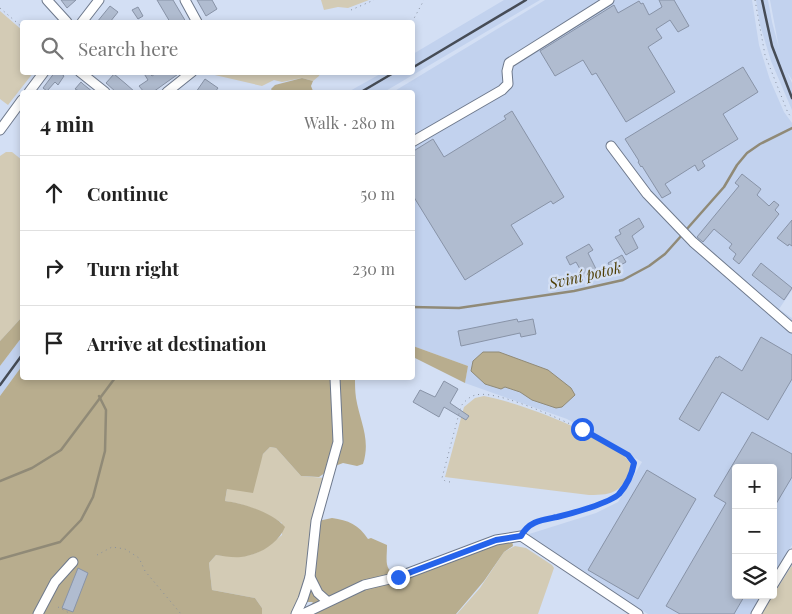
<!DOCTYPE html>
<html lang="en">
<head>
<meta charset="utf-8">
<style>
	:root { --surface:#fff; --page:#f2f2f2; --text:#222; --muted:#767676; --line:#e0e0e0 }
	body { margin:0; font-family:"Playfair Display",serif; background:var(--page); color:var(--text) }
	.controls { position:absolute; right:15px; bottom:15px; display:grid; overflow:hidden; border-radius:5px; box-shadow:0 2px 8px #0003 }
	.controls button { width:45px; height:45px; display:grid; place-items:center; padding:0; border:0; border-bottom:1px solid var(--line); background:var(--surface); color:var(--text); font:25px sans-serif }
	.stop { position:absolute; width:15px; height:15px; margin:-11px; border:4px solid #2563eb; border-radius:50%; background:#fff }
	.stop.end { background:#2563eb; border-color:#fff; box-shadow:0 1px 5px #0008 }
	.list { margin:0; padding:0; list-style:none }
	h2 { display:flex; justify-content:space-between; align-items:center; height:65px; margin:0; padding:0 20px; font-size:21px }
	h2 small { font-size:16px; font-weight:400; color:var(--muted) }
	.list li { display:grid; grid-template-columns:32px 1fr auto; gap:15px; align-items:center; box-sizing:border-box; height:75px; padding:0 20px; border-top:1px solid var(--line) }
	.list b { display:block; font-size:19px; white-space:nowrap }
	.list em { font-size:16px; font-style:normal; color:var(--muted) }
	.icon { flex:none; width:28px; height:28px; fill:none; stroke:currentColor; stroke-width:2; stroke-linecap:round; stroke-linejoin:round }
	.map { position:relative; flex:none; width:792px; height:614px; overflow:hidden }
	.search { position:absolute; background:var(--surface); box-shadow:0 2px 8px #0003; left:20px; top:20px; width:395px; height:55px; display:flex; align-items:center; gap:12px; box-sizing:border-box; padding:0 18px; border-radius:5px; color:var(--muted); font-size:19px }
	.panel { position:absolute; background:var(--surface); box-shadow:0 2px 8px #0003; left:20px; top:90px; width:395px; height:290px; border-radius:5px }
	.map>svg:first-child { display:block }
</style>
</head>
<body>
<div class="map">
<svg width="792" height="614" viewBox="0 0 792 614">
	<rect width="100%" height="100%" fill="#d3dff4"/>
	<!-- built -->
	<g fill="#c2d2ee">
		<path d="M 504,0 L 540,0 L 384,92 L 348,92 L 382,73 L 412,72 L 413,54 Z"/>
		<path d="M 545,0 L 752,0 L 759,45 L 770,80 L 784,112 L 792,123 L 792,290 L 779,309 L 792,318 L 792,545 L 773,577 L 773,468 L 736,468 L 736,595 L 762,595 L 751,614 L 648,614 L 594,582 L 526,535 L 596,513 L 618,502 L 642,462 L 567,419 L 465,383 L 468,366 L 413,346 L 412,92 L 393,92 Z"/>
		<path d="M 756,0 L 768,0 L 772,22 L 779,48 L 770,0 L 792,0 L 792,80 L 787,72 L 792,83 L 792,110 L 771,61 L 760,25 Z"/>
		<path d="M 22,337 L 22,366 L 0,396 L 0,366 Z"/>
	</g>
	<!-- green -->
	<g fill="#d3cbb5">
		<path d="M 321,0 L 369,0 L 348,8 L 338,7 L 324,10 Z"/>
		<path d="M 0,11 L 22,30 L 22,72 L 33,73 L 8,105 L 0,99 Z"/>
		<path d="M 206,73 L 320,73 L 319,76 L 313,81 L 302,78 L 282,82 L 274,80 L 262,86 Z"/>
		<path d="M 6,152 L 12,152 L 22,160 L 22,317 L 0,341 L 0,156 Z"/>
		<path d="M 484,396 C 522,403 592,431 622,454 C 626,457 629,462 632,466 C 622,492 615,495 589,495 L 445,477 L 464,407 L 475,398 Z"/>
		<path d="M 270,447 L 276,448 L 301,476 L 325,478 L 316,503 L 308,561 L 301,595 L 292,614 L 262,614 L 262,608 L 255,598 L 212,590 L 209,563 L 216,555 C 249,558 257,557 282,535 L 282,523 C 265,512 245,504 225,501 L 227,489 L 260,462 L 263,454 Z"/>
		<path d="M 515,546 L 526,548 L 552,565 L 554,568 L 538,614 L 457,614 L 480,588 L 504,552 Z"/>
		<path d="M 792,565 L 792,614 L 761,614 Z"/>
	</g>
	<!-- forest -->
	<g fill="#b8ad8e">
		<path d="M 302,78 L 313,81 L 311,86 L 313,91 L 273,92 L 271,89 L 275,85 Z"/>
		<path d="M 22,317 L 22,337 L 0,366 L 0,341 Z"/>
		<path d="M 413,346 L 468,366 L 465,383 L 413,357 Z"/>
		<path d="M 22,366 L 22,378 L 355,378 C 355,384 355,391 356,398 C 360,422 371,439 363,464 L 357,466 L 343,463 L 335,466 L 319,477 L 301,476 L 276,448 L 270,447 L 263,454 L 253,493 L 227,489 L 225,501 C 242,503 274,513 285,527 C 278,544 259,555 241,557 C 233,558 224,556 216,555 L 209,563 L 212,590 L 255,598 L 262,608 L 262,614 L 0,614 L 0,396 Z"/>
		<path d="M 332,518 C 348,520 359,525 368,539 L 371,538 L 387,545 C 387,563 383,569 400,578 L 498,542 L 512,540 L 513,546 L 504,552 L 484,581 L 456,614 L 304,614 L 313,602 L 306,602 L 318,521 Z"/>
	</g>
	<!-- water -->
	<path fill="#b9ae8f" stroke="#908a77" d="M 483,352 L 499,352 L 548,370 L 571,388 L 575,395 L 562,407 L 556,408 L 532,400 L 520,392 L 505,387 L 501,389 L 485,384 L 471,371 L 473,361 Z"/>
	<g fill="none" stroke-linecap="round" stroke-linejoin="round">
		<!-- stream -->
		<g stroke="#908a77" stroke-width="2.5">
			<path d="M 686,230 L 724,187 L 737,165 L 747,153 L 760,144 L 792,128"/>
			<path d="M 412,307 L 459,308 L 574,291 L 623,280 L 649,266 L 665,254 L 682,235"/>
			<path d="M 0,481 L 32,468 L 61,450 L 115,378"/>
			<path d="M 0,559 L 60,542 L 81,520 L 93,497 L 105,451 L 106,410 L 99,396"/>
		</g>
	</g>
	<!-- building -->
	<g fill="#b0bcd0" stroke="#8893a7">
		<path d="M 61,0 L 76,0 L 67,8 Z"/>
		<path d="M 157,0 L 173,0 L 186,22 L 170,22 Z"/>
		<path d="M 197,0 L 212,0 L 217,9 L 206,16 Z"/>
		<path d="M 659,0 L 674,0 L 689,26 L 678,32 L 670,20 L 656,29 L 662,38 L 648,47 L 675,92 L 626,122 L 596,73 L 592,75 L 583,60 L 555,76 L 540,51 L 614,5 L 618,13 L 639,1 L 641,4 L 643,3 L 649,15 L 662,7 Z"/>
		<path d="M 110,6 L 118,12 L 110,22 L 97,22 Z"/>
		<path d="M 138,7 L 143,16 L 138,19 L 132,10 Z"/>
		<path d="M 743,67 L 758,92 L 723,114 L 738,139 L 702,161 L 705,166 L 698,171 L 695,165 L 665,184 L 671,193 L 662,198 L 642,166 L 641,167 L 638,162 L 639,161 L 625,139 Z"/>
		<path d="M 55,72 L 59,72 L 64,76 L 58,85 L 55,82 L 47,91 L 43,88 Z"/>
		<path d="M 143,72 L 148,72 L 152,76 L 158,72 L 181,72 L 153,92 L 144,92 L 139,86 L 148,80 Z"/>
		<path d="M 114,74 L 126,84 L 135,92 L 116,92 L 106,83 Z"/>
		<path d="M 205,79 L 218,88 L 215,92 L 196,92 Z"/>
		<path d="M 81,82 L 83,84 L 93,92 L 81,92 L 75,89 Z"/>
		<path d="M 512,111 L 564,197 L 553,204 L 551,201 L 511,225 L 523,244 L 465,280 L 412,194 L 412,152 L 433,139 L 444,157 L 506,119 L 504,116 Z"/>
		<path d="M 742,174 L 761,189 L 757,195 L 769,206 L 774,201 L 779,205 L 775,210 L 779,214 L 739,264 L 733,259 L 736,254 L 729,248 L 732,244 L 714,229 L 703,242 L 697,237 L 739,186 L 735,183 Z"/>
		<path d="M 639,218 L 644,227 L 632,236 L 638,248 L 626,255 L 615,237 L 621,234 L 619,230 Z"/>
		<path d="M 792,220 L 792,246 L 789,244 L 788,246 L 777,238 Z"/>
		<path d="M 589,244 L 593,250 L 588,253 L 596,269 L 584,276 L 576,262 L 570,265 L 566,257 Z"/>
		<path d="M 622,255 L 626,262 L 612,270 L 608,263 Z"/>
		<path d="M 761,263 L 792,288 L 784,300 L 752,275 Z"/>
		<path d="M 517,319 L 518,322 L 533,319 L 536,334 L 521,337 L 520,333 L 461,346 L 458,331 Z"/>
		<path d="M 761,337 L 792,355 L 792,379 L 768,420 L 722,392 L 699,431 L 679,419 L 716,357 L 718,358 L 719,356 L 742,371 Z"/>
		<path d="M 444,381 L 458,389 L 450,403 L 469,416 L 466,420 L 444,407 L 439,417 L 413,402 L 420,390 L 435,397 Z"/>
		<path d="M 752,432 L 792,454 L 792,477 L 773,509 L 773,468 L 736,468 L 736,595 L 745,595 L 734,614 L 680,614 L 666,606 L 726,503 L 714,496 Z"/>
		<path d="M 647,470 L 696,499 L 638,599 L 588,570 Z"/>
		<path d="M 78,568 L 88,573 L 73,612 L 62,608 Z"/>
	</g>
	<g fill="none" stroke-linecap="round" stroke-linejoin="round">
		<!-- minor casing -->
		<g stroke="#6e798c" stroke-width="11">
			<g id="minor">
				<path d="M 47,0 L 67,22"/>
				<path d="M 185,0 L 197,22"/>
				<path d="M 82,22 L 99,0"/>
				<path d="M 80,72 L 105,92"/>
				<path d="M 29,92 L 44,72"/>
				<path d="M 167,92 L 192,72"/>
				<path d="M 0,130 L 22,100"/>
				<path d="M 412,142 L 502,90 L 508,84 L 507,71 L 509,63 L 609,0"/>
				<path d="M 611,146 L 647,194 L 693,242 L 792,328"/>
				<path d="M 773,585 L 792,554"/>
				<path d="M 327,601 L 318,593 L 310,577 L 316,521 L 338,442 L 335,378"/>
				<path d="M 38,614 L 55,582 L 73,562"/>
				<path d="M 296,614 L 303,599 L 310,577"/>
				<path d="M 303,614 L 364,585 L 398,577 L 496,540 L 521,536 L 638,614"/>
				<path d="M 756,614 L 767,595"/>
			</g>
		</g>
		<!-- path -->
		<g stroke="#87909f" stroke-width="1" stroke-dasharray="1 4" stroke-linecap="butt">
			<path d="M 755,0 L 765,55 L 788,113 L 792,118"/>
			<path d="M 0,8 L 22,27"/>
			<path d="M 351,10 L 374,0"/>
			<path d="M 412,22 L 424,0"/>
			<path d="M 450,482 L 445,481 L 442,478 L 461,406 C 465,401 470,396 476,395 C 502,388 603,438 626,454 C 630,456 631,459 633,463 C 632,474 627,485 619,494 C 609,505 572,513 557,516 C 546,519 534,520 525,529"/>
			<path d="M 97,555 L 112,547 L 125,549 L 139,558 L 145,571 L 181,614"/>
			<path d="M 58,607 L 71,614"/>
		</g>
		<!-- minor -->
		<use href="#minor" stroke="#fff" stroke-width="9"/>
		<!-- rail -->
		<g stroke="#464c56" stroke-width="2.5">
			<path d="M 762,0 L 772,46 L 792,98"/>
			<path d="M 412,68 L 526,0"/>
			<path d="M 361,92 L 395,72"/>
			<path d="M 0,385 L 22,355"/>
		</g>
	</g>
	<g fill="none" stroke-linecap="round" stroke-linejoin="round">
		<!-- route -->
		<path stroke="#2563eb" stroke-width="6" d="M 398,577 L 496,540 L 521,536 C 529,521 542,520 557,517 C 570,514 610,503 619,494 C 627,485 632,474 634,463 L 628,455 L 582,429"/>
	</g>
	<g text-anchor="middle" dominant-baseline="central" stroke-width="5" stroke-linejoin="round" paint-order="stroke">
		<!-- water labels -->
		<g font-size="15" font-style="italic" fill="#4e3d02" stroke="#d3dff4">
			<text transform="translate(585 275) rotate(-13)">Sviní potok</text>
		</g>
	</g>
</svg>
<div class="controls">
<button>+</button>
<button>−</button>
<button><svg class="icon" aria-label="layers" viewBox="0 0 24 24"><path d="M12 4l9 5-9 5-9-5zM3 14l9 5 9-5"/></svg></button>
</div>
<div class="stop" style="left:582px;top:429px"></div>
<div class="stop end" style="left:398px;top:577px"></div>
<div class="search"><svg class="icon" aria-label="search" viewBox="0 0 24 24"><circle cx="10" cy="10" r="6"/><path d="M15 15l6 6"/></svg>Search here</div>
<section class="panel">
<h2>4 min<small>Walk · 280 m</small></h2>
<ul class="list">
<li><svg class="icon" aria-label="ahead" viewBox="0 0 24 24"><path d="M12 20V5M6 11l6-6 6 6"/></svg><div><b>Continue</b></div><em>50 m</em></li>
<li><svg class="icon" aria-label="right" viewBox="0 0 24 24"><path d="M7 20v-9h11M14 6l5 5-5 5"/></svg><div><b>Turn right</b></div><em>230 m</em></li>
<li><svg class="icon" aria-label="arrive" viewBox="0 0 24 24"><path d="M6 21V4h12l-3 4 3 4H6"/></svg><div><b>Arrive at destination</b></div></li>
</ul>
</section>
</div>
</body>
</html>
